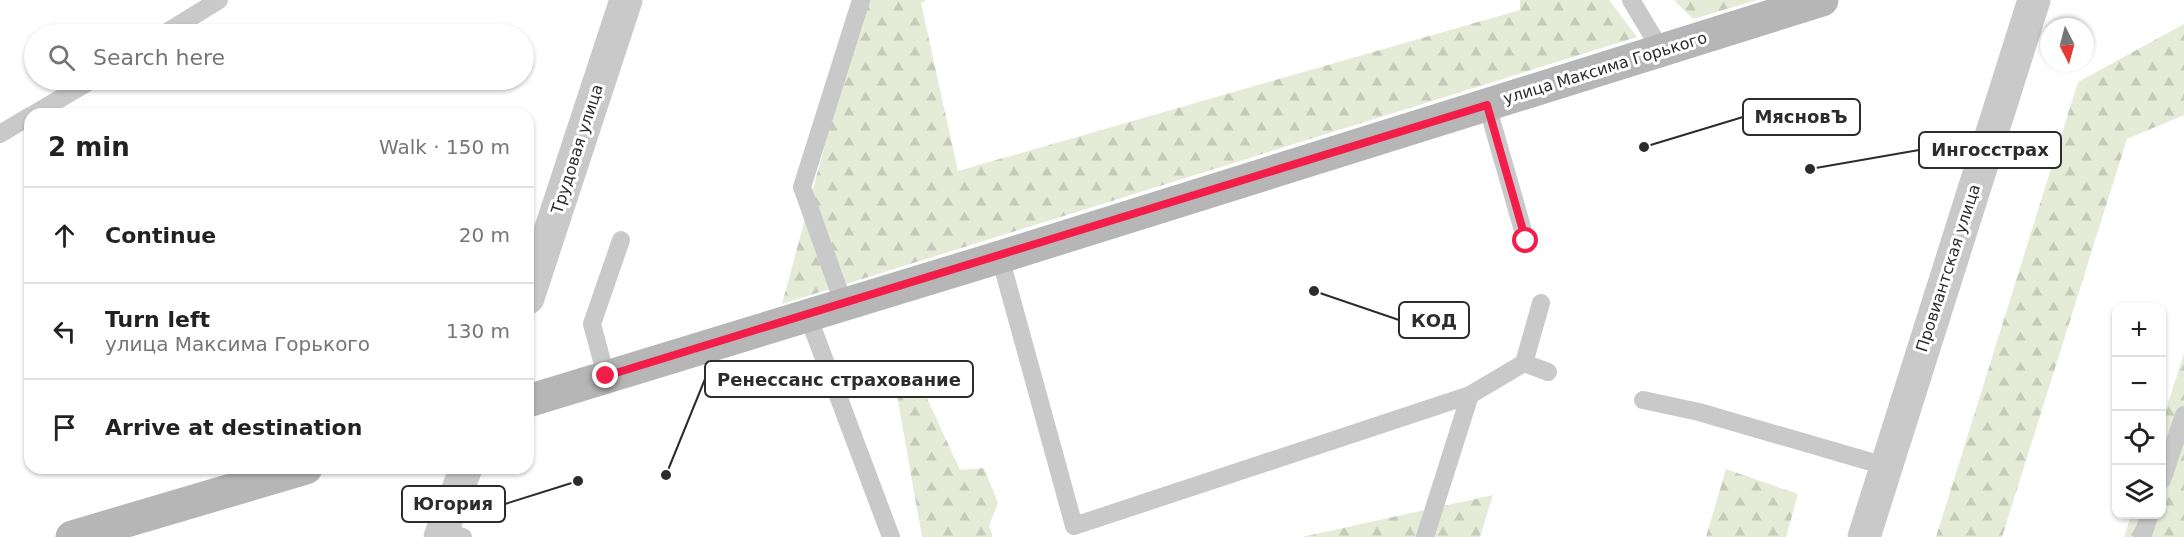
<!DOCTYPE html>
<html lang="en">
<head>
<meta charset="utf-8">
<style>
	:root { --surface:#fff; --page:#f2f2f2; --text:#222; --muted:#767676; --line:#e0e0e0 }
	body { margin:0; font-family:"DejaVu Sans",sans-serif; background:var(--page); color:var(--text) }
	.controls { position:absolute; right:18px; bottom:18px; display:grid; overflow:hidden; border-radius:12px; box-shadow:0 2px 4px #0004 }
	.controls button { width:54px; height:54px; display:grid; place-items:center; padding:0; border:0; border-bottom:2px solid var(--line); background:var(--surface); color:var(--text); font:30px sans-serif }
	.compass { position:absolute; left:2040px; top:18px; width:54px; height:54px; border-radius:50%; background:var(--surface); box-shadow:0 2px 4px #0004; rotate:174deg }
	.stop { position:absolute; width:18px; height:18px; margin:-14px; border:4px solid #f31d4a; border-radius:50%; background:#fff }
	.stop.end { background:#f31d4a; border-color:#fff; box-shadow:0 2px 6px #0008 }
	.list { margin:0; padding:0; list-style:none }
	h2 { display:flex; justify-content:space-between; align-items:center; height:78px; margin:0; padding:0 24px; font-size:26px }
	h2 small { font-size:20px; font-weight:400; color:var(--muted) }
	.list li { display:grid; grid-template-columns:39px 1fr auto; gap:18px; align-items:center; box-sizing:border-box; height:96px; padding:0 24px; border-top:2px solid var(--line) }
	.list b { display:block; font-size:22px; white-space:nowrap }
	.list p { margin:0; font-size:20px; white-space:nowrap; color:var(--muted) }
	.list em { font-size:20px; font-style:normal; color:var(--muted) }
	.icon { flex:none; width:33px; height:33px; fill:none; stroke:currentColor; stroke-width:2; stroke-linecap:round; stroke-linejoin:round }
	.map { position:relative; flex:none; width:2184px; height:537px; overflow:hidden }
	.search { position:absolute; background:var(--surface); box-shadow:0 2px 4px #0004; left:24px; top:24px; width:510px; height:66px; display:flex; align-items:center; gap:15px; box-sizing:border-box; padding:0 21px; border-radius:33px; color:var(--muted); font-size:22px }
	.panel { position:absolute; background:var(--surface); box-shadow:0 2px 4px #0004; left:24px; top:108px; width:510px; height:366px; border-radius:18px }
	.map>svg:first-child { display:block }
</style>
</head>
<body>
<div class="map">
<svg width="2184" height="537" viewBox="0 0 2184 537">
	<defs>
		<pattern id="forest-firs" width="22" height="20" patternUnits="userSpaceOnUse" patternTransform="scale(1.5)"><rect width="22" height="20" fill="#e5ebd7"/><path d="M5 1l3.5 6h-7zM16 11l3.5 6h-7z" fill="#c5cab9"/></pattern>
	</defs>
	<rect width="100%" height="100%" fill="#fff"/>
	<!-- forest -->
	<g fill="url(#forest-firs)">
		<path d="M 864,0 L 926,0 L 921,3 L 958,171 L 1520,10 L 1520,0 L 1609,0 L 1637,37 L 782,304 Z"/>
		<path d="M 1674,0 L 1757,0 L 1693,19 Z"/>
		<path d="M 2184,24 L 2184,115 L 2127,139 L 2002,537 L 1936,537 L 2078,82 Z"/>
		<path d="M 2184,353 L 2184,537 L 2124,537 L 2131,515 L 2162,514 L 2162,422 Z"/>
		<path d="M 916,374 L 960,470 L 984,468 L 998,503 L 989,526 L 993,537 L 922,537 L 897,395 Z"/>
		<path d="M 1726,469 L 1798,494 L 1786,537 L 1706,537 Z"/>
		<path d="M 1493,495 L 1480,537 L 1302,537 Z"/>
	</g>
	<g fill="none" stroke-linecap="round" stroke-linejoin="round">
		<!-- lane -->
		<g stroke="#c9c9c9" stroke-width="18">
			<path d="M 1631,0 L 1661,50"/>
			<path d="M 164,34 L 219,0"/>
			<path d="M 1487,105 L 1526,241"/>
			<path d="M 34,114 L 92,80"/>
			<path d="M 0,134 L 30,116"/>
			<path d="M 1000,257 L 1074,526 L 1470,395 L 1425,537"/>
			<path d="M 1541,303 L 1524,363 L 1548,372"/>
			<path d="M 844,305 L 802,187 L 861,0"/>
			<path d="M 808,316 L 891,537"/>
			<path d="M 606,376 L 592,324 L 621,240"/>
			<path d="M 1470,395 L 1524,363"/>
			<path d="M 1643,400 L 1699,412 L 1885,466"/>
			<path d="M 2162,480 L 2184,415"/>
			<path d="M 442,530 L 463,537"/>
			<path d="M 2142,537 L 2150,514"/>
		</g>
		<!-- street -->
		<g stroke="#c9c9c9" stroke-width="33">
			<path d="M 528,298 L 626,0"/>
			<path d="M 440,537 L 466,468"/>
			<path d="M 1864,537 L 2034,0"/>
		</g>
		<!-- secondary -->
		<g stroke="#b6b6b6" stroke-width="33">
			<path d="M 528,401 L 1000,257 L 1822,0"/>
			<path d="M 72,537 L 306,468"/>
		</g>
	</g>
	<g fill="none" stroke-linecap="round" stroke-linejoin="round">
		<!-- route -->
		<path stroke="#f31d4a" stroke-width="8" d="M 606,376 L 1487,105 L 1526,241"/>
	</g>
	<g text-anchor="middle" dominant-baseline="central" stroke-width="6" stroke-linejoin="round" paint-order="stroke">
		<!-- street labels -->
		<g font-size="16" fill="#2c2c2c" stroke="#fff">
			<text transform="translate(1605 68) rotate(-17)">улица Максима Горького</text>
			<text transform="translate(577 149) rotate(-72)">Трудовая улица</text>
			<text transform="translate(1948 268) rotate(-72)">Провиантская улица</text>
		</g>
	</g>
	<!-- callouts -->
	<path fill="none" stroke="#2c2c2c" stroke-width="2" d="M1644 147L1743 117M1810 169L1919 150M1314 291L1399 320M666 475L705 379M578 481L505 504"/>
	<g fill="#2c2c2c" stroke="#fff" stroke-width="2">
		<circle cx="1644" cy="147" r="6"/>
		<circle cx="1810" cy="169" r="6"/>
		<circle cx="1314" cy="291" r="6"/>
		<circle cx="666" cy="475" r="6"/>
		<circle cx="578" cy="481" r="6"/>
	</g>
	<g fill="#fff" stroke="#2c2c2c" stroke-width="2">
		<rect x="1743" y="99" width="117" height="36" rx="6"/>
		<rect x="1919" y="132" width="142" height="36" rx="6"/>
		<rect x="1399" y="302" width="70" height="36" rx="6"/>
		<rect x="705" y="361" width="268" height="36" rx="6"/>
		<rect x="402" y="486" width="103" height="36" rx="6"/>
	</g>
	<g font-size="18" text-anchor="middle" font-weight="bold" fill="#2c2c2c">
		<text x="1801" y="123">МясновЪ</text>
		<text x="1990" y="156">Ингосстрах</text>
		<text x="1434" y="327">КОД</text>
		<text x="839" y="386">Ренессанс страхование</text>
		<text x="453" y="510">Югория</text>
	</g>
</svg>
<div class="controls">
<button>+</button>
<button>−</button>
<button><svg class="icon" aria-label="locate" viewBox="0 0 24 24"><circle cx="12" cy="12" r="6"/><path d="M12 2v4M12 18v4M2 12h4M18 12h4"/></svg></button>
<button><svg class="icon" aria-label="layers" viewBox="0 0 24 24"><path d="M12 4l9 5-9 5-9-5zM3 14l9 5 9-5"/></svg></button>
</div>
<svg class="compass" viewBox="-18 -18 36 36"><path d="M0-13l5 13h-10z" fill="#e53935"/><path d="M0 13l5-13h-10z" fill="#767676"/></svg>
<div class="stop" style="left:1526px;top:241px"></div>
<div class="stop end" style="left:606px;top:376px"></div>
<div class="search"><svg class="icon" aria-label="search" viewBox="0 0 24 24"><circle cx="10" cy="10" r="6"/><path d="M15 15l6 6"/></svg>Search here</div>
<section class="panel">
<h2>2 min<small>Walk · 150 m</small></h2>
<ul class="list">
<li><svg class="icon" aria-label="ahead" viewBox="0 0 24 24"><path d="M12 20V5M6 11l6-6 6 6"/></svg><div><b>Continue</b></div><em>20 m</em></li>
<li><svg class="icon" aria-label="left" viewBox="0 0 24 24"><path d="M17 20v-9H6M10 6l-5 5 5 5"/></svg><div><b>Turn left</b><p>улица Максима Горького</p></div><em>130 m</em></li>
<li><svg class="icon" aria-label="arrive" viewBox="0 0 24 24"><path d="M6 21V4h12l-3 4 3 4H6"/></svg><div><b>Arrive at destination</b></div></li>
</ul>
</section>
</div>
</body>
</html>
